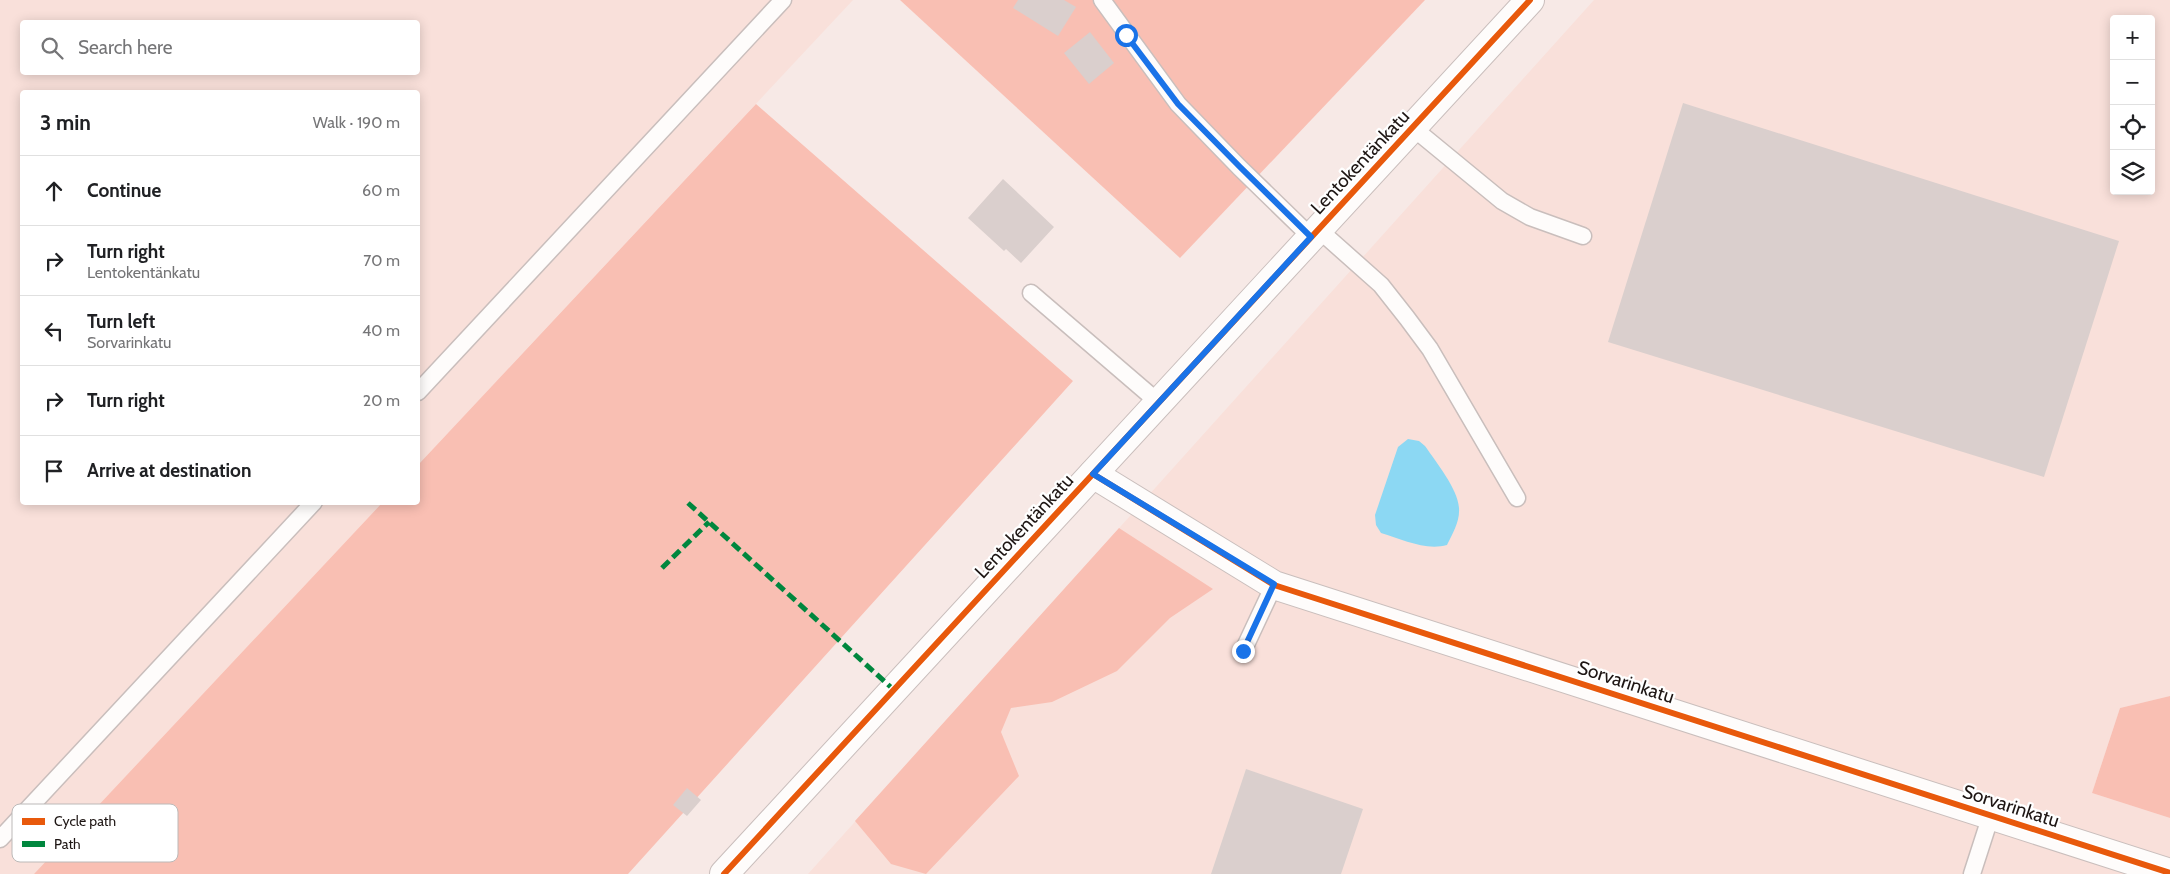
<!DOCTYPE html>
<html lang="en">
<head>
<meta charset="utf-8">
<style>
	:root { --surface:#fff; --page:#f2f2f2; --text:#202124; --muted:#757577; --line:#e0e0e0 }
	body { margin:0; font-family:Cabin,sans-serif; background:var(--page); color:var(--text) }
	.controls { position:absolute; right:15px; top:15px; display:grid; overflow:hidden; border-radius:5px; box-shadow:0 2px 12px #0003 }
	.controls button { width:45px; height:45px; display:grid; place-items:center; padding:0; border:0; border-bottom:1px solid var(--line); background:var(--surface); color:var(--text); font:25px sans-serif }
	.stop { position:absolute; width:15px; height:15px; margin:-11px; border:4px solid #1a73e8; border-radius:50%; background:#fff }
	.stop.end { background:#1a73e8; border-color:#fff; box-shadow:0 1px 5px #0008 }
	.list { margin:0; padding:0; list-style:none }
	h2 { display:flex; justify-content:space-between; align-items:center; height:65px; margin:0; padding:0 20px; font-size:21px }
	h2 small { font-size:16px; font-weight:400; color:var(--muted) }
	.list li { display:grid; grid-template-columns:32px 1fr auto; gap:15px; align-items:center; box-sizing:border-box; height:70px; padding:0 20px; border-top:1px solid var(--line) }
	.list b { display:block; font-size:19px; white-space:nowrap }
	.list p { margin:0; font-size:16px; white-space:nowrap; color:var(--muted) }
	.list em { font-size:16px; font-style:normal; color:var(--muted) }
	.icon { flex:none; width:28px; height:28px; fill:none; stroke:currentColor; stroke-width:2; stroke-linecap:round; stroke-linejoin:round }
	.map { position:relative; flex:none; width:2170px; height:874px; overflow:hidden }
	.search { position:absolute; background:var(--surface); box-shadow:0 2px 12px #0003; left:20px; top:20px; width:400px; height:55px; display:flex; align-items:center; gap:12px; box-sizing:border-box; padding:0 18px; border-radius:5px; color:var(--muted); font-size:19px }
	.panel { position:absolute; background:var(--surface); box-shadow:0 2px 12px #0003; left:20px; top:90px; width:400px; height:415px; border-radius:5px }
	.map>svg:first-child { display:block }
</style>
</head>
<body>
<div class="map">
<svg width="2170" height="874" viewBox="0 0 2170 874">
	<rect width="100%" height="100%" fill="#f7e9e6"/>
	<!-- built -->
	<g fill="#f9e0da" fill-rule="evenodd">
		<path d="M 0,0 L 853,0 L 418,465 L 418,92 L 22,92 L 22,502 L 382,503 L 34,874 L 0,874 ZM 22,22 L 418,22 L 418,72 L 22,72 Z"/>
		<path d="M 1594,0 L 2170,0 L 2170,696 L 2120,708 L 2092,793 L 2170,818 L 2170,874 L 808,874 ZM 2114,19 L 2151,19 L 2151,191 L 2114,191 Z"/>
	</g>
	<!-- forest -->
	<g fill="#f9bfb3">
		<path d="M 900,0 L 1425,0 L 1180,258 Z"/>
		<path d="M 756,104 L 1073,381 L 628,874 L 34,874 L 382,503 L 418,502 L 418,465 Z"/>
		<path d="M 1119,528 L 1213,589 L 1170,618 L 1117,671 L 1052,702 L 1011,708 L 1001,732 L 1019,776 L 926,874 L 891,864 L 855,821 Z"/>
		<path d="M 2170,696 L 2170,818 L 2092,793 L 2120,708 Z"/>
	</g>
	<!-- water -->
	<path fill="#8cd8f3" d="M 1408,439 L 1419,441 L 1425,446 C 1436,462 1458,489 1459,508 C 1460,521 1453,533 1447,545 C 1425,551 1402,539 1381,533 L 1376,525 L 1375,515 L 1398,447 Z"/>
	<!-- building -->
	<g fill="#dacfcd">
		<path d="M 1018,0 L 1064,0 L 1076,7 L 1058,36 L 1013,8 Z"/>
		<path d="M 1090,32 L 1114,63 L 1089,84 L 1064,53 Z"/>
		<path d="M 1683,103 L 2119,241 L 2044,477 L 1608,342 Z"/>
		<path d="M 1003,179 L 1054,227 L 1021,263 L 1006,249 L 1004,251 L 968,218 Z"/>
		<path d="M 1246,769 L 1363,809 L 1341,874 L 1211,874 Z"/>
		<path d="M 687,788 L 701,800 L 687,816 L 673,805 Z"/>
	</g>
	<g fill="none" stroke-linecap="round" stroke-linejoin="round">
		<!-- lane casing -->
		<g stroke="#c9bebc" stroke-width="19">
			<g id="lane">
				<path d="M 1102,0 L 1178,104 L 1239,167 L 1311,237"/>
				<path d="M 1412,127 L 1502,201 L 1530,217 L 1583,236"/>
				<path d="M 1318,229 L 1381,285 L 1407,318 L 1430,349 L 1517,498"/>
				<path d="M 1031,293 L 1158,402"/>
				<path d="M 418,392 L 783,0"/>
				<path d="M 1243,651 L 1274,585"/>
				<path d="M 0,839 L 314,502"/>
				<path d="M 1972,874 L 1991,815"/>
			</g>
		</g>
		<!-- street casing -->
		<g stroke="#c9bebc" stroke-width="30">
			<g id="street">
				<path d="M 1093,474 L 1274,585 L 2170,873"/>
				<path d="M 724,874 L 1530,0"/>
			</g>
		</g>
		<!-- lane -->
		<use href="#lane" stroke="#fefcfb" stroke-width="16"/>
		<!-- street -->
		<use href="#street" stroke="#fefcfb" stroke-width="28"/>
		<!-- quiet -->
		<g stroke="#00873e" stroke-width="5" stroke-dasharray="10 5" stroke-linecap="butt">
			<path d="M 688,503 L 894,690"/>
			<path d="M 662,568 L 709,522"/>
		</g>
		<!-- cycleway casing -->
		<g stroke="#fff" stroke-width="9">
			<g id="cycleway">
				<path d="M 1093,474 L 1274,585 L 2170,873"/>
				<path d="M 724,874 L 1530,0"/>
			</g>
		</g>
		<!-- cycleway -->
		<use href="#cycleway" stroke="#e8590c" stroke-width="6"/>
	</g>
	<g fill="none" stroke-linecap="round" stroke-linejoin="round">
		<!-- route -->
		<path stroke="#1a73e8" stroke-width="6" d="M 1126,35 L 1178,104 L 1240,167 L 1311,237 L 1093,474 L 1274,584 L 1243,651"/>
	</g>
	<g text-anchor="middle" dominant-baseline="central" stroke-width="4.5" stroke-linejoin="round" paint-order="stroke">
		<!-- street labels -->
		<g font-size="19" fill="#1e1614" stroke="#fff">
			<text transform="translate(1360 162) rotate(-47)">Lentokentänkatu</text>
			<text transform="translate(1024 526) rotate(-47)">Lentokentänkatu</text>
			<text transform="translate(1626 682) rotate(18)">Sorvarinkatu</text>
			<text transform="translate(2011 806) rotate(18)">Sorvarinkatu</text>
		</g>
	</g>
	<!-- legend -->
	<rect x="12" y="804" width="166" height="58" rx="8" fill="#fff" stroke="#bcb9b8" stroke-width="1"/>
	<rect x="22" y="818" width="23" height="7" fill="#e8590c"/>
	<rect x="22" y="841" width="23" height="6" fill="#00873e"/>
	<g font-size="14" fill="#1e1614">
		<text x="54" y="826">Cycle path</text>
		<text x="54" y="849">Path</text>
	</g>
</svg>
<div class="controls">
<button>+</button>
<button>−</button>
<button><svg class="icon" aria-label="locate" viewBox="0 0 24 24"><circle cx="12" cy="12" r="6"/><path d="M12 2v4M12 18v4M2 12h4M18 12h4"/></svg></button>
<button><svg class="icon" aria-label="layers" viewBox="0 0 24 24"><path d="M12 4l9 5-9 5-9-5zM3 14l9 5 9-5"/></svg></button>
</div>
<div class="stop" style="left:1126px;top:35px"></div>
<div class="stop end" style="left:1243px;top:651px"></div>
<div class="search"><svg class="icon" aria-label="search" viewBox="0 0 24 24"><circle cx="10" cy="10" r="6"/><path d="M15 15l6 6"/></svg>Search here</div>
<section class="panel">
<h2>3 min<small>Walk · 190 m</small></h2>
<ul class="list">
<li><svg class="icon" aria-label="ahead" viewBox="0 0 24 24"><path d="M12 20V5M6 11l6-6 6 6"/></svg><div><b>Continue</b></div><em>60 m</em></li>
<li><svg class="icon" aria-label="right" viewBox="0 0 24 24"><path d="M7 20v-9h11M14 6l5 5-5 5"/></svg><div><b>Turn right</b><p>Lentokentänkatu</p></div><em>70 m</em></li>
<li><svg class="icon" aria-label="left" viewBox="0 0 24 24"><path d="M17 20v-9H6M10 6l-5 5 5 5"/></svg><div><b>Turn left</b><p>Sorvarinkatu</p></div><em>40 m</em></li>
<li><svg class="icon" aria-label="right" viewBox="0 0 24 24"><path d="M7 20v-9h11M14 6l5 5-5 5"/></svg><div><b>Turn right</b></div><em>20 m</em></li>
<li><svg class="icon" aria-label="arrive" viewBox="0 0 24 24"><path d="M6 21V4h12l-3 4 3 4H6"/></svg><div><b>Arrive at destination</b></div></li>
</ul>
</section>
</div>
</body>
</html>
